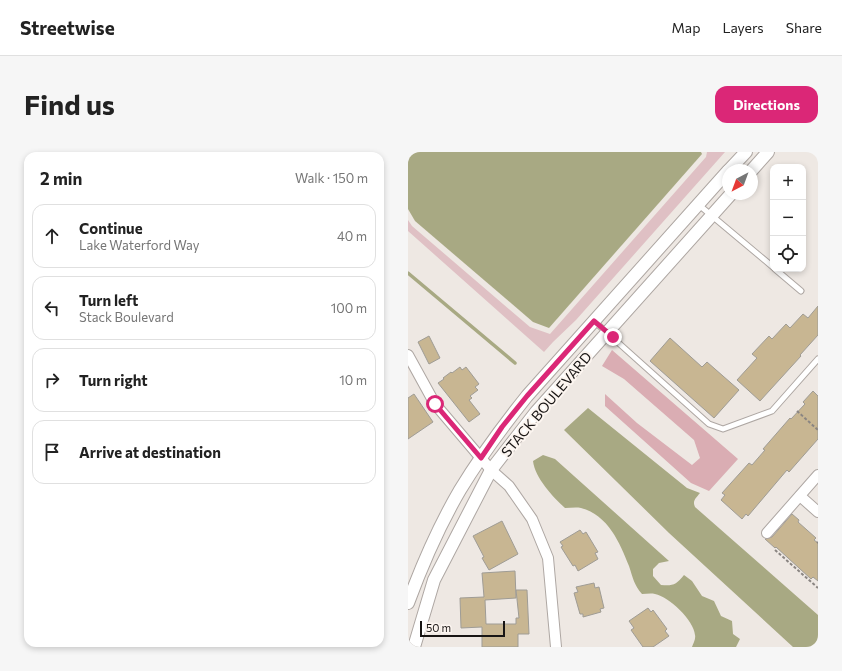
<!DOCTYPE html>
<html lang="en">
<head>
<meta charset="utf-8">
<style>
	:root { --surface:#fff; --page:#f6f6f6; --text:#222; --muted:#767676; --line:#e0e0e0; --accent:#db2777 }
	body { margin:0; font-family:Commissioner,sans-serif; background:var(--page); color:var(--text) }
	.controls { position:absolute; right:12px; top:12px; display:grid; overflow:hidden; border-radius:8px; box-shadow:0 2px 6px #0003 }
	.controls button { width:36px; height:36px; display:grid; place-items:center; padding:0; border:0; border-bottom:1px solid var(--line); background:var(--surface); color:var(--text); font:20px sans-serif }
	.compass { position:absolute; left:314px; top:12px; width:36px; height:36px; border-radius:50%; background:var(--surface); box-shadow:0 2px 6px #0003; rotate:221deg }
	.scale { position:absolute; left:12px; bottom:10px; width:85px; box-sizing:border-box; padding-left:4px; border:2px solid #181514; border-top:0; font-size:11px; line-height:14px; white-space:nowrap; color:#181514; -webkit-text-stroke:3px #fcf5f0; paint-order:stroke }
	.stop { position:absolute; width:12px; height:12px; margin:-9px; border:3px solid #db2777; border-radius:50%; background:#fff }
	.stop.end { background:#db2777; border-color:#fff; box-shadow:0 1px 4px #0008 }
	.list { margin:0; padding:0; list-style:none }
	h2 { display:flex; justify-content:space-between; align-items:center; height:52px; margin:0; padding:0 16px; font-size:17px }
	h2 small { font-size:13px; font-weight:400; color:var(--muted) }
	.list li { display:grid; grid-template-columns:26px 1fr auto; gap:12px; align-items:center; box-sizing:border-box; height:64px; margin:0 8px 8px; padding:0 8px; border:1px solid var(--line); border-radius:12px }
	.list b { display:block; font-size:15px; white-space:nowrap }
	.list p { margin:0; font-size:13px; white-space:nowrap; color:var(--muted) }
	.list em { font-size:13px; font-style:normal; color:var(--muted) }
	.icon { flex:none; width:22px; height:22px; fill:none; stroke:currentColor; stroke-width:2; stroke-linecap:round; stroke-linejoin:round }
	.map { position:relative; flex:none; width:410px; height:495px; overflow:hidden; border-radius:12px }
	header { display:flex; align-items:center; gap:24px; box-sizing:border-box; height:56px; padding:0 20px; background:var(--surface); border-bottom:1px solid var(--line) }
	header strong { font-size:19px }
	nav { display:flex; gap:22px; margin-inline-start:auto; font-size:14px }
	.intro { display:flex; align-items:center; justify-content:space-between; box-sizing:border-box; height:96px; padding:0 24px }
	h1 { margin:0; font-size:28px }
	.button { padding:10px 18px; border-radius:12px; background:var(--accent); color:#fff; font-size:14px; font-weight:700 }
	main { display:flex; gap:24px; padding:0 24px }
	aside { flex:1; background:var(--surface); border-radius:12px; box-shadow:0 2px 6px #0003 }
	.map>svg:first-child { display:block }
</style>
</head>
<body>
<header>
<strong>Streetwise</strong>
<nav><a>Map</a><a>Layers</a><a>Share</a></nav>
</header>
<div class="intro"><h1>Find us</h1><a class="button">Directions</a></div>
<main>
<aside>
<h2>2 min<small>Walk · 150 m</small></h2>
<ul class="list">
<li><svg class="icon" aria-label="ahead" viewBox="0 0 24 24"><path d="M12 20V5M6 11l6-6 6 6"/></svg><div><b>Continue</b><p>Lake Waterford Way</p></div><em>40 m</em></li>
<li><svg class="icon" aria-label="left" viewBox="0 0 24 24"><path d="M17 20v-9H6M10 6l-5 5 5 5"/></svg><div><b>Turn left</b><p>Stack Boulevard</p></div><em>100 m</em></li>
<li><svg class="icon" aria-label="right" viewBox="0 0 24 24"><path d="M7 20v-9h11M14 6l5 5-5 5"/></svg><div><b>Turn right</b></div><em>10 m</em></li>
<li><svg class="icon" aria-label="arrive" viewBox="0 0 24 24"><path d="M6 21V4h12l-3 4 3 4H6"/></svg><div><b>Arrive at destination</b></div></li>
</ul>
</aside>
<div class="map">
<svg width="410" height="495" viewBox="0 0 410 495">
	<rect width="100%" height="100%" fill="#eee8e3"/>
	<!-- green -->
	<path fill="#dfc0c4" d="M 299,0 L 317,0 L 168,168 L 145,190 L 136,200 L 0,79 L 0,68 L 4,74 L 122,175 L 142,182 L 298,5 Z"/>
	<!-- forest -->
	<path fill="#daadb3" d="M 204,198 L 330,307 L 301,339 L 283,331 L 197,254 L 197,242 L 229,271 L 284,313 L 292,306 L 286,288 L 216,227 L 194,214 Z"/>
	<!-- water -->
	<g fill="#a8a983">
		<path d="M 0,0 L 293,0 L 294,2 L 141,176 L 125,170 L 7,69 L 0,57 Z"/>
		<path d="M 180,256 L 279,336 L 292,341 C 288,346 284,349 287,355 L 410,463 L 410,495 L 385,495 L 261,381 L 156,278 Z"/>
		<path d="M 135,303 L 147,307 L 261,409 L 251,411 L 245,417 L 245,424 L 253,433 C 265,434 268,433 276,423 L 284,429 L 294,444 L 306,449 L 313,464 L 324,469 L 325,482 L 332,487 L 328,495 L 284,495 C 285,492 288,487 287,483 C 286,468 261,445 247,442 C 243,441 238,442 234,442 C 226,433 225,426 221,414 C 212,391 200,363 173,356 C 168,355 162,356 157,356 C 145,345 127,326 125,309 Z"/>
	</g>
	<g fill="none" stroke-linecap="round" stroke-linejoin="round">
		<!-- stream -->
		<path stroke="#a8a983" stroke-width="3.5" d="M 0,121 L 107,211"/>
	</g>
	<!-- building -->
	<g fill="#c8b692" stroke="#9f9c95">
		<path d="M 410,154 L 410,183 L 392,203 L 393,204 L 352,249 L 329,228 L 349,206 L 344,202 L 361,184 L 364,187 L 378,172 L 382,176 L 395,162 L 400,166 Z"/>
		<path d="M 21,184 L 32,206 L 21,212 L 10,190 Z"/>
		<path d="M 262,186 L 294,215 L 299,210 L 331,238 L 306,266 L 242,209 Z"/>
		<path d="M 52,215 L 54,218 L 58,215 L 71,232 L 67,235 L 70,238 L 62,244 L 64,246 L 61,248 L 72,262 L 61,270 L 30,231 L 36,227 L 35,226 L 43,220 L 44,221 Z"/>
		<path d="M 405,239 L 410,244 L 410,287 L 381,320 L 379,318 L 340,364 L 338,362 L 334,367 L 313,348 L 317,343 L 314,341 L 341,311 L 344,313 L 357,298 L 355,297 L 382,266 L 383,267 L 397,252 L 395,250 Z"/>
		<path d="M 6,242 L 25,270 L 0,287 L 0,246 Z"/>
		<path d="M 384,362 L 391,368 L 390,370 L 408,386 L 406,388 L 410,391 L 410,429 L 405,425 L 403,427 L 368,395 L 367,396 L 357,387 L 364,385 Z"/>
		<path d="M 94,369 L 110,402 L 81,418 L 74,406 L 76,405 L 65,384 Z"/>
		<path d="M 172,378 L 175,382 L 178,380 L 190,400 L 187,401 L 190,407 L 170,419 L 167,413 L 165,414 L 153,395 L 155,394 L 152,390 Z"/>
		<path d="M 107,419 L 108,446 L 77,448 L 78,472 L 108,472 L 108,466 L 111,466 L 108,438 L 119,438 L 121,482 L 110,482 L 110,495 L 74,495 L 74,475 L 53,476 L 52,446 L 76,445 L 74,421 Z"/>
		<path d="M 186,431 L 187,436 L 191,435 L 196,456 L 192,457 L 193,460 L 175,465 L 175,462 L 172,462 L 166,441 L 170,440 L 168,435 Z"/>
		<path d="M 240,456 L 243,460 L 245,458 L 259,477 L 257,479 L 261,484 L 245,495 L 235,495 L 223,478 L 226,476 L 221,469 Z"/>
	</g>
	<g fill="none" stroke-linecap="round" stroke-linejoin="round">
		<!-- service casing -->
		<g stroke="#aea7a3" stroke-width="7">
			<g id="service">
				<path d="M 291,53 L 365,115"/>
				<path d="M 367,117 L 393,139"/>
				<path d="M 186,169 L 301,272 L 315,277 L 364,259 L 410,207"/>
			</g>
		</g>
		<!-- minor casing -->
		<g stroke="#aea7a3" stroke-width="12">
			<g id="minor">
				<path d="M 0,203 L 27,252 L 83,318 L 101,334 L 124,367 L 140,406 L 148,495"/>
				<path d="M 392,344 L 410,360"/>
				<path d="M 359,381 L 410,323"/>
			</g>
		</g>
		<!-- tertiary casing -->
		<g stroke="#aea7a3" stroke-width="14">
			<g id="tertiary">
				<path d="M 321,18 L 338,0"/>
				<path d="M 344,18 L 360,0"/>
				<path d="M 0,451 C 14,413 31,374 52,338 C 72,305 95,274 119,244 L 320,19"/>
				<path d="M 6,495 L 26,428 L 83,318 L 128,260 L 323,42"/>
			</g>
		</g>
		<!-- path -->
		<g stroke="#8a8582" stroke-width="2" stroke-dasharray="3 2" stroke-linecap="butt">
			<path d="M 389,259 L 410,278"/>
			<path d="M 409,391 L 410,390"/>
			<path d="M 367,398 L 410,436"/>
		</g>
		<!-- service -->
		<use href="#service" stroke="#fff" stroke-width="5"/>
		<!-- minor -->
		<use href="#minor" stroke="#fff" stroke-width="10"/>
		<!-- tertiary -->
		<use href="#tertiary" stroke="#fff" stroke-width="12"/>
	</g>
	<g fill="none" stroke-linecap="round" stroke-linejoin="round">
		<!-- route -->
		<path stroke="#db2777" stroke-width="5" d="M 27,252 L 73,306 L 94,275 L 119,244 L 186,169 L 205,185"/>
	</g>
	<g text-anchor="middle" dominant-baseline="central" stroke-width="4" stroke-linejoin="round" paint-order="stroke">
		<!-- street labels -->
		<g font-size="14" fill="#181514" stroke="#fcf5f0">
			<text transform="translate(138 252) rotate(-50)">STACK BOULEVARD</text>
		</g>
	</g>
</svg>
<div class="controls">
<button>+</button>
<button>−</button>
<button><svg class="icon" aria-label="locate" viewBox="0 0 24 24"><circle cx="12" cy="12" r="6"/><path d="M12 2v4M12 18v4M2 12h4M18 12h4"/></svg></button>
</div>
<svg class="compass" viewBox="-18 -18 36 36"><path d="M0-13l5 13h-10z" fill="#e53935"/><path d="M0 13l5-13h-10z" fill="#767676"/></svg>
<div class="scale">50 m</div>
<div class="stop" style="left:27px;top:252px"></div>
<div class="stop end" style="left:205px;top:185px"></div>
</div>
</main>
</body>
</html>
